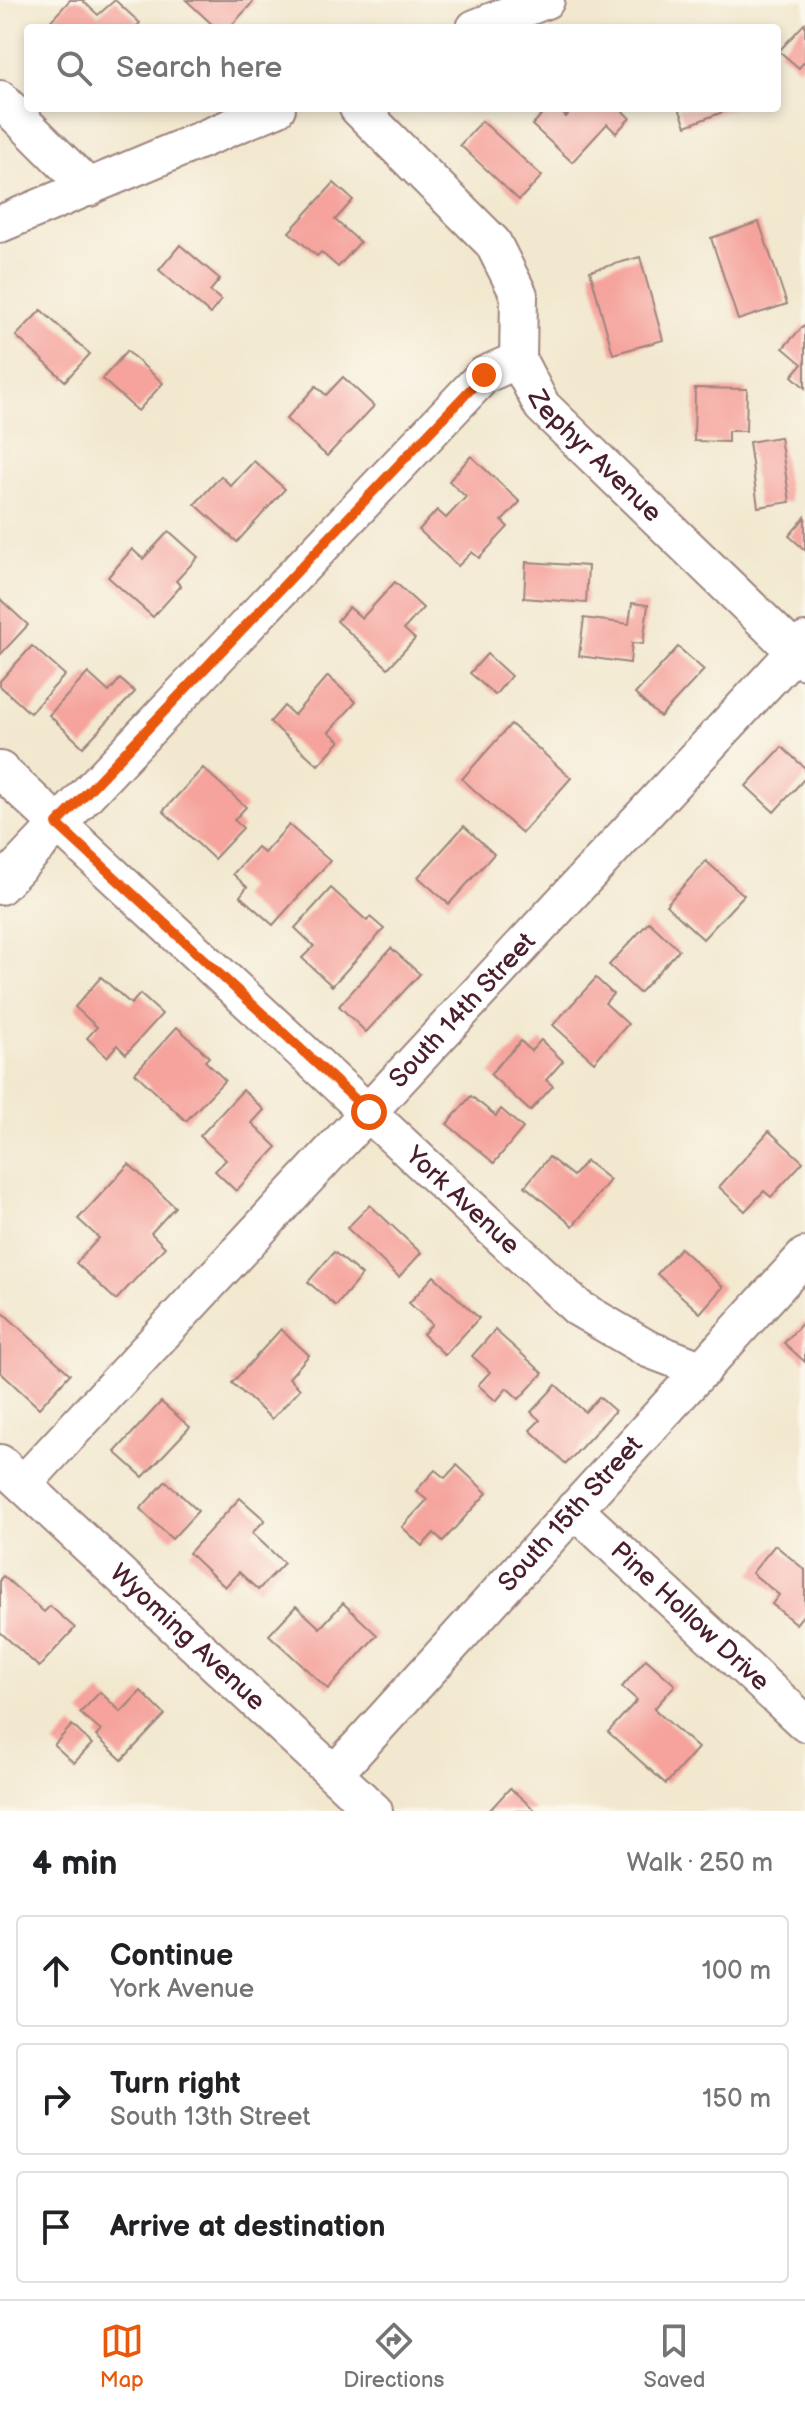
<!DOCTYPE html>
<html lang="en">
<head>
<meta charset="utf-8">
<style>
	:root { --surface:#fff; --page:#f2f2f2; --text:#202124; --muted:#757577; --line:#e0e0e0; --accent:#ea580c }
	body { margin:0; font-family:"Balsamiq Sans",sans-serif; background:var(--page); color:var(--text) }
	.stop { position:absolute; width:24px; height:24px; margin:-18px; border:6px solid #ea580c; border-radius:50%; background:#fff }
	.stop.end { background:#ea580c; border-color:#fff; box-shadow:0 2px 8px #0008 }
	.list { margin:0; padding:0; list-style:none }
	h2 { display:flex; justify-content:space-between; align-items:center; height:104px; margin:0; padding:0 32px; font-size:34px }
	h2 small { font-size:26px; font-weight:400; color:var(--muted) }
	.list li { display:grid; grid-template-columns:52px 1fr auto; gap:24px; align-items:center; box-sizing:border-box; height:112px; margin:0 16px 16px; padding:0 16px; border:2px solid var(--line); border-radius:8px }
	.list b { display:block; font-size:30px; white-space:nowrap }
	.list p { margin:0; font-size:26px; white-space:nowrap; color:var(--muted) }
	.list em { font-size:26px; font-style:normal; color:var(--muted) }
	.icon { flex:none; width:44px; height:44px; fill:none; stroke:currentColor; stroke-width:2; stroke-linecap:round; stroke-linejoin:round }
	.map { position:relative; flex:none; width:805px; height:1811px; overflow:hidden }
	.search { position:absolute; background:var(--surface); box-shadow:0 4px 12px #0003; left:24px; right:24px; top:24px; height:88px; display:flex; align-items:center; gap:20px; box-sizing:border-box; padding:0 28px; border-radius:8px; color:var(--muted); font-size:30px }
	.sheet { height:488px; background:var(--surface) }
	nav { display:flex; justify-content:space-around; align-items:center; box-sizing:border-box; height:112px; border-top:2px solid var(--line); background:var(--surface); font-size:22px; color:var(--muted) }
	nav a { display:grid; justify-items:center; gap:4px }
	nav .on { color:var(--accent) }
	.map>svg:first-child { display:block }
</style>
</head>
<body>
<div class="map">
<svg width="805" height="1811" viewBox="0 0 805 1811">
	<rect width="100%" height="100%" fill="#fbf7ec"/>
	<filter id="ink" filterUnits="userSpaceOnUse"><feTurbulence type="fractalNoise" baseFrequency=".0125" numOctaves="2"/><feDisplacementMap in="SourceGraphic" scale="16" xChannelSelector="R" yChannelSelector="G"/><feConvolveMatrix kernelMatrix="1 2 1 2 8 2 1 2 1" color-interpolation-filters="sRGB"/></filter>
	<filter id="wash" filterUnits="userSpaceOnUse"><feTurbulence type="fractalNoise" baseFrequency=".006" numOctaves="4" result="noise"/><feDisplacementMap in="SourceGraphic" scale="32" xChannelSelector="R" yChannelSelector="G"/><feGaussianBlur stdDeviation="1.8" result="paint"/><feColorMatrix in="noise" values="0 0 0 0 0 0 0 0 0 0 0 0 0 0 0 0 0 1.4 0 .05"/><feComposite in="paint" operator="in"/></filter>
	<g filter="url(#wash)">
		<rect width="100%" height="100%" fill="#f2e8cf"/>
		<g id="blocks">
			<!-- building -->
			<g fill="#f5a39c">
				<path d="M 70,0 L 82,0 L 98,15 L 115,0 L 140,23 L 135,28 L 44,28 Z"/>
				<path d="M 186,0 L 255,0 L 229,28 L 216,28 Z"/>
				<path d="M 805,23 L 805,61 L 799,68 L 779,51 Z"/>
				<path d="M 548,108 L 557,108 L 566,117 L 574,108 L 619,108 L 630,118 L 616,133 L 607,124 L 572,162 L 532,125 Z"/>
				<path d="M 679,108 L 733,108 L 686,126 Z"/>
				<path d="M 482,121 L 542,176 L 519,200 L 460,145 Z"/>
				<path d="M 334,183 L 353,200 L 335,220 L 360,242 L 338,267 L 321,252 L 317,256 L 289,232 Z"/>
				<path d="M 759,222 L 787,304 L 738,320 L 711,238 Z"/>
				<path d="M 180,245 L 220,279 L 210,291 L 221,300 L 210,314 L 159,270 Z"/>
				<path d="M 640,257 L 663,340 L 613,354 L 590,271 Z"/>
				<path d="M 41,310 L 90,354 L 65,381 L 16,336 Z"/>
				<path d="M 805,324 L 805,388 L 792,376 L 802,364 L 783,348 Z"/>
				<path d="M 127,351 L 163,383 L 138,411 L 102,379 Z"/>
				<path d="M 343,377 L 374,406 L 327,456 L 286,419 L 316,386 L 326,395 Z"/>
				<path d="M 695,388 L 747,389 L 746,431 L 728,431 L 728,442 L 694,441 Z"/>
				<path d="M 780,437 L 790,502 L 758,507 L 749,442 Z"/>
				<path d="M 471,456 L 520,502 L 502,521 L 508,527 L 479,558 L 472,552 L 458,566 L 419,530 L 437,510 L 446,518 L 466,497 L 449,481 Z"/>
				<path d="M 254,461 L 285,489 L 237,542 L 195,504 L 221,476 L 231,486 Z"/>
				<path d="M 805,517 L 805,550 L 789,536 Z"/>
				<path d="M 169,531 L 198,557 L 176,581 L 181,586 L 153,617 L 108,577 L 132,549 L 143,559 Z"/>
				<path d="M 526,562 L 588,566 L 586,603 L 524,598 Z"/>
				<path d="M 395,582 L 423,608 L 404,629 L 415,639 L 388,668 L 337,621 L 349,607 L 362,618 Z"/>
				<path d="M 0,599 L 28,625 L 0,655 Z"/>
				<path d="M 632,603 L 648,605 L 643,644 L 632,643 L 630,663 L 579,656 L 584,618 L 629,624 Z"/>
				<path d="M 32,646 L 65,675 L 30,713 L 0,686 L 0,681 Z"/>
				<path d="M 678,647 L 704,670 L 660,717 L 635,694 Z"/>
				<path d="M 487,654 L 511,676 L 495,695 L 470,673 Z"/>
				<path d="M 88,673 L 109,692 L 120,679 L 135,692 L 83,747 L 49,715 Z"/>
				<path d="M 328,676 L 356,702 L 329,732 L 340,741 L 318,765 L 270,722 L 284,706 L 294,715 Z"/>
				<path d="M 511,724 L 571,778 L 522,833 L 462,779 Z"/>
				<path d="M 782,747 L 805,768 L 805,778 L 774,812 L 746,786 Z"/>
				<path d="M 203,768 L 246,807 L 234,820 L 243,828 L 214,859 L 163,811 Z"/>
				<path d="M 289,825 L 330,861 L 273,925 L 240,896 L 247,887 L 233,874 L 257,847 L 264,853 Z"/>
				<path d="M 464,826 L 494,854 L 449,904 L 418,877 Z"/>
				<path d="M 706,861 L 744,895 L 703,939 L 666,905 Z"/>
				<path d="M 331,888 L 367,921 L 370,917 L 384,929 L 332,986 L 302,958 L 314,946 L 295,928 Z"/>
				<path d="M 649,922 L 679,950 L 639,993 L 609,965 Z"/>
				<path d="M 391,948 L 420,974 L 366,1032 L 339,1006 Z"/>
				<path d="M 101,977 L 131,1004 L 140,994 L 162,1014 L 126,1054 L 117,1045 L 107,1057 L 87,1038 L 97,1027 L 75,1007 Z"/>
				<path d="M 596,978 L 613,994 L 605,1003 L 628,1024 L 594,1062 L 553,1025 Z"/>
				<path d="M 177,1027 L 209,1057 L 205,1061 L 225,1080 L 186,1121 L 135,1073 Z"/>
				<path d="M 541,1040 L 563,1061 L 546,1080 L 553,1086 L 530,1111 L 490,1074 L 521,1041 L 531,1051 Z"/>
				<path d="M 243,1090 L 264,1110 L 252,1123 L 277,1147 L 236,1191 L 215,1171 L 226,1160 L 200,1136 Z"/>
				<path d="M 471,1096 L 496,1116 L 501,1109 L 523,1128 L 494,1163 L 447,1124 Z"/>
				<path d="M 769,1131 L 803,1162 L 771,1197 L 764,1191 L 745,1211 L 719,1187 Z"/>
				<path d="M 549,1157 L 573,1176 L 586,1161 L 610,1180 L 573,1226 L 525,1186 Z"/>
				<path d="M 129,1164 L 175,1207 L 151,1233 L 165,1247 L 116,1300 L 76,1263 L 99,1238 L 78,1219 Z"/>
				<path d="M 370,1205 L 421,1253 L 399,1277 L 347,1228 Z"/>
				<path d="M 680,1248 L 723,1287 L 700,1313 L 657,1274 Z"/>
				<path d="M 334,1252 L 362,1275 L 336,1306 L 308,1282 Z"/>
				<path d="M 434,1276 L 479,1318 L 445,1355 L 423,1334 L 432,1324 L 409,1303 Z"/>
				<path d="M 0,1310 L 70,1374 L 39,1408 L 0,1372 Z"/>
				<path d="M 805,1320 L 805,1362 L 784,1343 Z"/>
				<path d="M 281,1329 L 309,1355 L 289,1378 L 300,1389 L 272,1419 L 232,1383 Z"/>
				<path d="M 495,1330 L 543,1373 L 519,1399 L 507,1388 L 496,1401 L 478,1385 L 490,1372 L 472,1356 Z"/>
				<path d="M 556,1385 L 585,1412 L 599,1397 L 615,1411 L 566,1464 L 530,1430 L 540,1420 L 531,1412 Z"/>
				<path d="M 161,1402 L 190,1427 L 143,1477 L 115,1452 Z"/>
				<path d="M 457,1465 L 487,1493 L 443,1541 L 434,1533 L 422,1546 L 402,1527 L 427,1500 L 416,1491 L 435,1470 L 445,1478 Z"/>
				<path d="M 166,1481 L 198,1511 L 172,1539 L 140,1509 Z"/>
				<path d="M 240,1498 L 265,1520 L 252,1533 L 284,1563 L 258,1590 L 239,1572 L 225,1587 L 189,1553 Z"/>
				<path d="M 775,1545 L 805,1570 L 805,1613 L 796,1624 L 772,1604 L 779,1595 L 752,1573 Z"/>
				<path d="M 3,1576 L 44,1612 L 50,1606 L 75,1628 L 39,1667 L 0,1632 L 0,1579 Z"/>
				<path d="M 343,1603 L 377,1635 L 328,1689 L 269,1635 L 296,1606 L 320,1628 Z"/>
				<path d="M 646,1659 L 675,1685 L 654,1709 L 698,1748 L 666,1784 L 608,1732 L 637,1700 L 622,1687 Z"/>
				<path d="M 141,1691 L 165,1715 L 122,1760 L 96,1736 L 101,1731 L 80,1713 L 100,1692 L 121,1712 Z"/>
				<path d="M 72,1725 L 92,1744 L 74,1763 L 54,1745 Z"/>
				<path d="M 510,1788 L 536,1811 L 489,1811 Z"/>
			</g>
		</g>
	</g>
	<g filter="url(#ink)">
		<use href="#blocks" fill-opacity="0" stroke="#9e847d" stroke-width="2"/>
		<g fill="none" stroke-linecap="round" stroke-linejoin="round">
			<!-- minor casing -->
			<g stroke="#9e847d" stroke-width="40">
				<g id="minor">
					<path d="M 475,28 L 546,0"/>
					<path d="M 0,99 L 89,188"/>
					<path id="s1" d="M 358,108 L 493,243 L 519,295 L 518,360 L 542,406 L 805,661"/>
					<path d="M 0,224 L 277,108"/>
					<path id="s2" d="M 0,770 L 578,1308 L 648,1349 L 703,1370"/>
					<path d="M 0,886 L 484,375 L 518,360"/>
					<path id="s3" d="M 0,1463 L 374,1811"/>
					<path id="s4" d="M 23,1484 L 805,641"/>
					<path id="s5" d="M 574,1509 L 805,1723"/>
					<path id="s6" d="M 335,1773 L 805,1256"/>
				</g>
			</g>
			<!-- minor -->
			<use href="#minor" stroke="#fff" stroke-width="36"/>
		</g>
	</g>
	<g fill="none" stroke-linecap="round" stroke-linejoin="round" filter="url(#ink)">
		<!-- route -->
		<path stroke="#ea580c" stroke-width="10" d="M 369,1112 L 57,824 L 484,375"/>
	</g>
	<g text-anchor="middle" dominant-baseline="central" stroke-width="6" stroke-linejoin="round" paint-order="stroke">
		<!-- street labels -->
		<g font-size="26" fill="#4a1f2b" stroke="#fbf7ec">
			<text stroke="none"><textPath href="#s1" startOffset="438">Zephyr Avenue</textPath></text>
			<text stroke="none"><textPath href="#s4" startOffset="646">South 14th Street</textPath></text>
			<text stroke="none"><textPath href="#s2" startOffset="632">York Avenue</textPath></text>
			<text stroke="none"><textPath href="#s6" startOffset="350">South 15th Street</textPath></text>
			<text stroke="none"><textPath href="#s5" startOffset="158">Pine Hollow Drive</textPath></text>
			<text stroke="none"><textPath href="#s3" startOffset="256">Wyoming Avenue</textPath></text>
		</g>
	</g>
</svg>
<div class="stop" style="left:369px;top:1112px"></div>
<div class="stop end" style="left:484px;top:375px"></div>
<div class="search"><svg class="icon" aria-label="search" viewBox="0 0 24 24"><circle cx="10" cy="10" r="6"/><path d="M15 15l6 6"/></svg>Search here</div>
</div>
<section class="sheet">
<h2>4 min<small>Walk · 250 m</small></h2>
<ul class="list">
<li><svg class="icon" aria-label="ahead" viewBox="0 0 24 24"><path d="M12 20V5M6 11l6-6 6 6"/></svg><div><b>Continue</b><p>York Avenue</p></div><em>100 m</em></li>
<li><svg class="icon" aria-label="right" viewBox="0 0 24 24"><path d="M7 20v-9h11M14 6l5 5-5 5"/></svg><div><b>Turn right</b><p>South 13th Street</p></div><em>150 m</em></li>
<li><svg class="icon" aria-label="arrive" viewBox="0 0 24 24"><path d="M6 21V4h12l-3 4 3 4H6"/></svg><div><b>Arrive at destination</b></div></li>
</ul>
</section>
<nav>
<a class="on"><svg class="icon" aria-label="map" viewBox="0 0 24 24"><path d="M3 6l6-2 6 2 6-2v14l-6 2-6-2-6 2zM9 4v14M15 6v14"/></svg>Map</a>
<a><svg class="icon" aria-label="directions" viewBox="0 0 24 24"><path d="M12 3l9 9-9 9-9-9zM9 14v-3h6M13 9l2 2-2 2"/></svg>Directions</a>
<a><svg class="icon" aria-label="saved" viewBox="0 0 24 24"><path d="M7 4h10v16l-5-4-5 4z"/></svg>Saved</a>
</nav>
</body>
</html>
